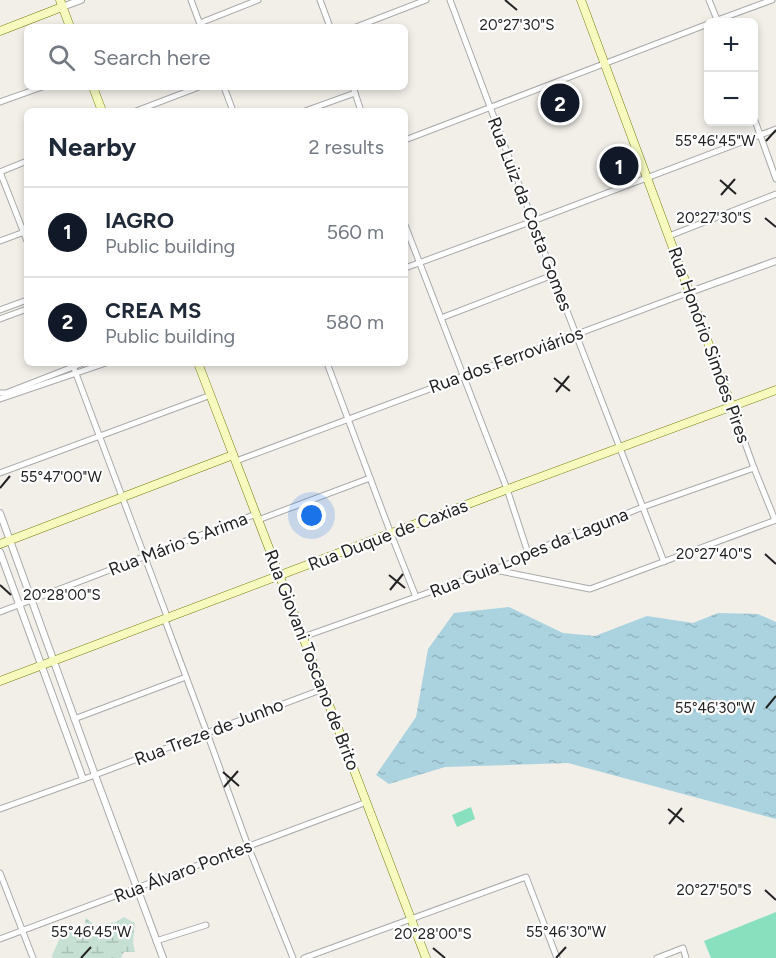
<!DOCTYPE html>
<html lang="en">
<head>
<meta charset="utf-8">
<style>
	:root { --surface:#fff; --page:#f6f6f7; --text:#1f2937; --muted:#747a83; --line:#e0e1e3; --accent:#111827 }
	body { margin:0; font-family:Figtree,sans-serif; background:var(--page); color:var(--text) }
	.controls { position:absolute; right:18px; top:18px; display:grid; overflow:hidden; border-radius:9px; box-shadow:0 3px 9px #0003 }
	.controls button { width:54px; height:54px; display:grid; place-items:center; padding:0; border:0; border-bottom:2px solid var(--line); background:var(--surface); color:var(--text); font:30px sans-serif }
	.you { position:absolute; left:312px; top:516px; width:21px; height:21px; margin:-15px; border:4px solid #fff; border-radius:50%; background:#1a73e8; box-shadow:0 0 0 9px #1a73e833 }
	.badge { display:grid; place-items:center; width:39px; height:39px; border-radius:50%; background:var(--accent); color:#fff; font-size:20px; font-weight:700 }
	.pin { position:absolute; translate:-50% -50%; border:3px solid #fff; box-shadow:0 2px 6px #0006 }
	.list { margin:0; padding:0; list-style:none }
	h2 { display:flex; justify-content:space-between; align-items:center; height:78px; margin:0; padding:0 24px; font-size:26px }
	h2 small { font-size:20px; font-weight:400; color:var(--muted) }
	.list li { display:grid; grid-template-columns:39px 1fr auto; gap:18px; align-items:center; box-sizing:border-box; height:90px; padding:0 24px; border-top:2px solid var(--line) }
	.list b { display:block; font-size:22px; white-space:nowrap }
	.list p { margin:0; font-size:20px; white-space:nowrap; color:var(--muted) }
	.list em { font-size:20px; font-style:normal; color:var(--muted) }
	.icon { flex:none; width:33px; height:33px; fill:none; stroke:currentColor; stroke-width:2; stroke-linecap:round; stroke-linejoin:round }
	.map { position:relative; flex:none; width:776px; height:958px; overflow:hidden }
	.search { position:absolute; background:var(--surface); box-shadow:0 3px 9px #0003; left:24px; top:24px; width:384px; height:66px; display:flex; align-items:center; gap:15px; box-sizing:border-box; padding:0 21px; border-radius:9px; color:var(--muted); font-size:22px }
	.panel { position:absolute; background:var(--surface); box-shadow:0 3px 9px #0003; left:24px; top:108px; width:384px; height:258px; border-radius:9px }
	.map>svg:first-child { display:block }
</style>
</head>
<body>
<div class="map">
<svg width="776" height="958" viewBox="0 0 776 958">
	<defs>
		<pattern id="wetland-marsh" width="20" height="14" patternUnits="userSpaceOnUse" patternTransform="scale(1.5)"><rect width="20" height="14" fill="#c6e0d4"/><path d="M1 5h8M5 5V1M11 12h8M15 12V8" fill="none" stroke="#aac0b6"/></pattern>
		<pattern id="water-ripples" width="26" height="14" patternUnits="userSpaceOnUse" patternTransform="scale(1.5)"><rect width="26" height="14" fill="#aad3df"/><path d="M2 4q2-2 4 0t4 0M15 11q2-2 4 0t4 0" fill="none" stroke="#92b5bf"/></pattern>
	</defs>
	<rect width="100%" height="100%" fill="#f2efe9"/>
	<!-- wetland -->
	<path fill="url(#wetland-marsh)" d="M 124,917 L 135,923 L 133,942 L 135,952 L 124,952 L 121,958 L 53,958 L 52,955 L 61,936 L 68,931 L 78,932 L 84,928 L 86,918 L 96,926 L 116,922 Z"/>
	<!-- pitch -->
	<g fill="#88e0be">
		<path d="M 471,807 L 475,819 L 457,827 L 452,815 Z"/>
		<path d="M 776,912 L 776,958 L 711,958 L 704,941 Z"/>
	</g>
	<!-- water -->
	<path fill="url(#water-ripples)" d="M 509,607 L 563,633 L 595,636 L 647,616 L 693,623 L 718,613 L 758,614 L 776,622 L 776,819 L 568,763 L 445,767 L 389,784 L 376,775 L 416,717 L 428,649 L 454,613 Z"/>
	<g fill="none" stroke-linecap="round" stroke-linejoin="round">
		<!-- minor casing -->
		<g stroke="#a9a9a9" stroke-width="7">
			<g id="minor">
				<path d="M 191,0 L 201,27"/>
				<path d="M 320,0 L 330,27"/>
				<path d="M 450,0 L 553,275 L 664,562"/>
				<path d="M 709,0 L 718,22"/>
				<path d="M 712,22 L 772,0"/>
				<path d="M 200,23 L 258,0"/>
				<path d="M 356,27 L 426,0"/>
				<path d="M 224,87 L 233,111"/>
				<path d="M 353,87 L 361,111"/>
				<path d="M 0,102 L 42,87"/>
				<path d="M 136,111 L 199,87"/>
				<path d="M 305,111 L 355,93"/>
				<path d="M 754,118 L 776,179"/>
				<path d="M 405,140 L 708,24"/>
				<path d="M 0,172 L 27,241"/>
				<path d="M 0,172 L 27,161"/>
				<path d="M 405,225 L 507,489 L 528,553"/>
				<path d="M 669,236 L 776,194"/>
				<path d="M 0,241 L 27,231"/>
				<path d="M 405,268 L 533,221 L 776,129"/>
				<path d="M 0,310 L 27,300"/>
				<path d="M 441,318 L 553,275"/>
				<path d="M 0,319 L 27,309"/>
				<path d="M 72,363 L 168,619"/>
				<path d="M 327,363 L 391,534 L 416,597"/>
				<path d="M 0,393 L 6,393 L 83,363"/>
				<path d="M 0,399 L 106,363"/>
				<path d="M 732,407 L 754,468 L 775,520"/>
				<path d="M 236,461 L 690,292"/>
				<path d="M 0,473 L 211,395"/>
				<path d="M 258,520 L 370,478"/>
				<path d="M 495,570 L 590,589 L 776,520"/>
				<path d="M 0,612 L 256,514"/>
				<path d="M 166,623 L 207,733 L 248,846 L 293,958"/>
				<path d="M 303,637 L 495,569 L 518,560 L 528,553 L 643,507 L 754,468"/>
				<path d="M 74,719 L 186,677"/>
				<path d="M 0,809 L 95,775 L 323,689"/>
				<path d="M 0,873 L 33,958"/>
				<path d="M 0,939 L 367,802"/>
				<path d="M 156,941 L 206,925"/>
				<path d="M 304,958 L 526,877 L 557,958"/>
				<path d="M 657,958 L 683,948 L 686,958"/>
			</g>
		</g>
		<!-- tertiary casing -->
		<g stroke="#a9a9a9" stroke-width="8">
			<g id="tertiary">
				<path d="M 62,7 L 81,0"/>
				<path d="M 690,292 L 776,261"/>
				<path d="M 0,513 L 95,775 L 163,958"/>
				<path d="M 0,552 L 83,779"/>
			</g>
		</g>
		<!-- secondary casing -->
		<g stroke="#707d05" stroke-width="9">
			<g id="secondary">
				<path d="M 60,0 L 70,27"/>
				<path d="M 581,0 L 732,407"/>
				<path d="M 0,31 L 62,7"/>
				<path d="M 93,87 L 102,111"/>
				<path d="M 198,363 L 426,958"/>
				<path d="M 0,544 L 233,455"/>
				<path d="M 0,681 L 500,492 L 776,390"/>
			</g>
		</g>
		<!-- minor -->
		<use href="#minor" stroke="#fff" stroke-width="5"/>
		<!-- tertiary -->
		<use href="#tertiary" stroke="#fff" stroke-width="6"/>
		<!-- secondary -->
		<use href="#secondary" stroke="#f7fabf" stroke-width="8"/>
	</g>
	<!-- ticks -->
	<path fill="none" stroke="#222" stroke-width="2" d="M 505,0 L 517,10M 766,141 L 776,130M 720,180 L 736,194M 721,195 L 735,179M 765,218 L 776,227M 554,378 L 570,391M 556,392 L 569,376M 0,488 L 10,476M 765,554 L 776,564M 389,575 L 405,588M 0,585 L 11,595M 390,590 L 403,574M 766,708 L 776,696M 223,772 L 239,786M 224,787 L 238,771M 668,809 L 684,822M 669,824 L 682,808M 765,890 L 776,900M 433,948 L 445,958M 81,958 L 91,947M 556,958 L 566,947"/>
	<g text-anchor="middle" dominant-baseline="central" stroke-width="4.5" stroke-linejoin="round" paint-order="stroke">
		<!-- street labels -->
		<g font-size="18" fill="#222" stroke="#fff">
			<text transform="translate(530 214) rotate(69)">Rua Luiz da Costa Gomes</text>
			<text transform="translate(709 345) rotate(70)">Rua Honório Simões Pires</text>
			<text transform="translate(506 360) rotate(-20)">Rua dos Ferroviários</text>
			<text transform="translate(388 535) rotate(-21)">Rua Duque de Caxias</text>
			<text transform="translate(178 544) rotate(-21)">Rua Mário S Arima</text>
			<text transform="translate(529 553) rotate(-22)">Rua Guia Lopes da Laguna</text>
			<text transform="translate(312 660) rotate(69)">Rua Giovani Toscano de Brito</text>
			<text transform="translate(209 732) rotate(-21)">Rua Treze de Junho</text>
			<text transform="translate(183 871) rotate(-21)">Rua Álvaro Pontes</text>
		</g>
	</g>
	<g font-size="15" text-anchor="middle" fill="#222" stroke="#fff" stroke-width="4.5" stroke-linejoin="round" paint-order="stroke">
		<text x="517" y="30">20°27'30"S</text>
		<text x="715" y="146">55°46'45"W</text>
		<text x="714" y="223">20°27'30"S</text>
		<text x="61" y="482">55°47'00"W</text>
		<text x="714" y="559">20°27'40"S</text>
		<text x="62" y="600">20°28'00"S</text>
		<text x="715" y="713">55°46'30"W</text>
		<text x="714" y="895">20°27'50"S</text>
		<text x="91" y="937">55°46'45"W</text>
		<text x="566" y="937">55°46'30"W</text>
		<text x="433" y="939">20°28'00"S</text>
	</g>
</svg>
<div class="controls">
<button>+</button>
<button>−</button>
</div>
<div class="you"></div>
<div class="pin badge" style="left:619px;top:166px">1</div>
<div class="pin badge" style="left:560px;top:103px">2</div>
<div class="search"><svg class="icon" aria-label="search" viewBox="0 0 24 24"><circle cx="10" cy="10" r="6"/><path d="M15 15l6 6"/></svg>Search here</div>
<section class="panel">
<h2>Nearby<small>2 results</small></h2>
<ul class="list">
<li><span class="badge">1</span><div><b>IAGRO</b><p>Public building</p></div><em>560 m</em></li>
<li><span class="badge">2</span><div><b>CREA MS</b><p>Public building</p></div><em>580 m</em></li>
</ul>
</section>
</div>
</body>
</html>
